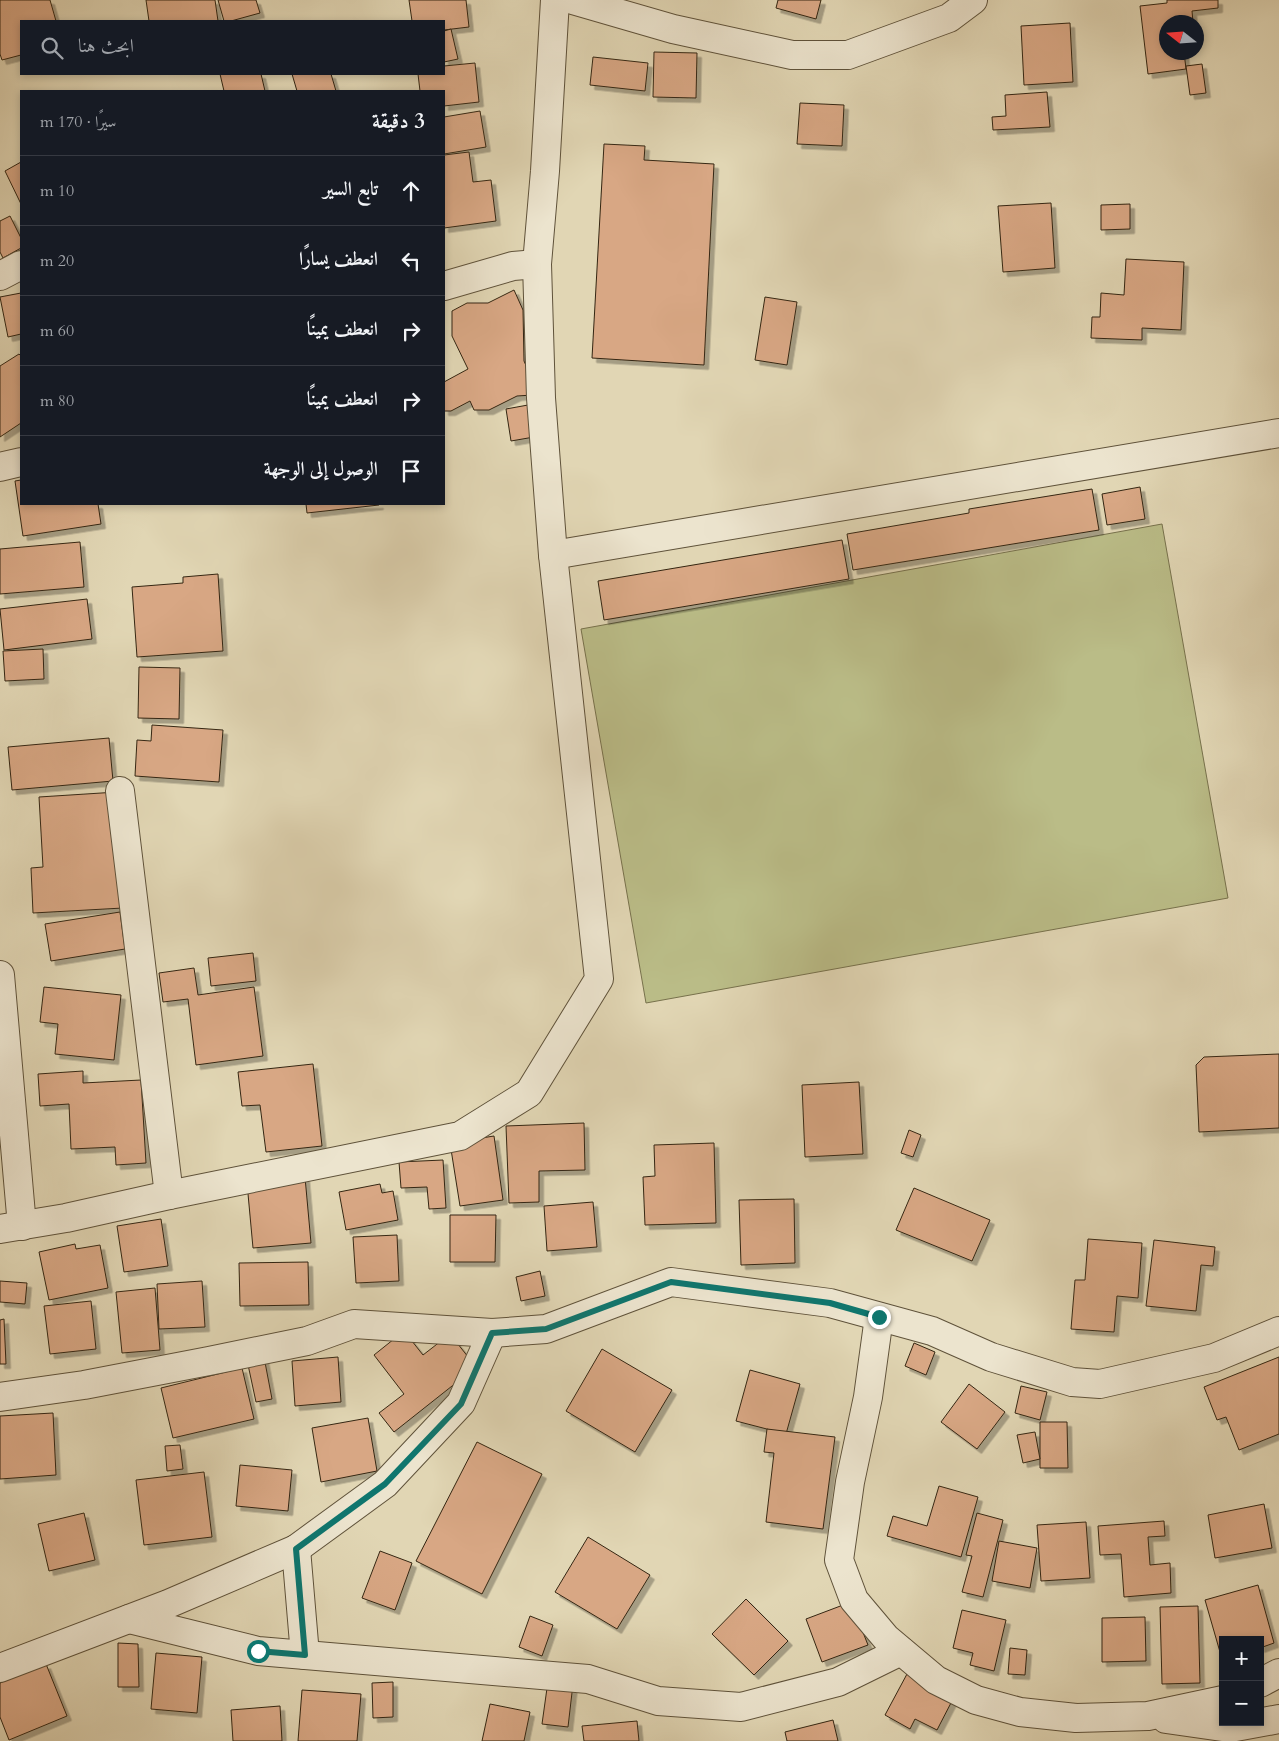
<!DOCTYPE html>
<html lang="ar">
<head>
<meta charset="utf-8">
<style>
	:root { --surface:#171b24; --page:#20242c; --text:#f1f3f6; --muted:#9ea1a6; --line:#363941 }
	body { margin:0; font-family:Cardo,Amiri,serif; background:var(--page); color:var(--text); direction:rtl }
	.controls { position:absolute; right:15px; bottom:15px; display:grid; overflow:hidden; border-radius:0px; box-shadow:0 2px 8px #0003 }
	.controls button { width:45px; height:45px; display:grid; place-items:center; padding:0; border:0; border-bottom:1px solid var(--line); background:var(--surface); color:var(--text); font:25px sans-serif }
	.compass { position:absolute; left:1159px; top:15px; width:45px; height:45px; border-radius:50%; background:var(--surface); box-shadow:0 2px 8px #0003; rotate:287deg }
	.stop { position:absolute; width:15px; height:15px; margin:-11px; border:4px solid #0f766e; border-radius:50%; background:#fff }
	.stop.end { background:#0f766e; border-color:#fff; box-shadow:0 1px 5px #0008 }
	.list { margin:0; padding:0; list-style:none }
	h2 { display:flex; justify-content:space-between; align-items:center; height:65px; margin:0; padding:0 20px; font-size:21px }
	h2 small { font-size:16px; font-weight:400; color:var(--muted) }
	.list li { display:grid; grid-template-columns:32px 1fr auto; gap:15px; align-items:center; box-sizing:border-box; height:70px; padding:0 20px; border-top:1px solid var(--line) }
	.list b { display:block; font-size:19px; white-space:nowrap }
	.list em { font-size:16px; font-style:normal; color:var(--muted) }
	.icon { flex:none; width:28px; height:28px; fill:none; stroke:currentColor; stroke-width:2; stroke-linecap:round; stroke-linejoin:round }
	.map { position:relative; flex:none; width:1279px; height:1741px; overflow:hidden; direction:ltr }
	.search { position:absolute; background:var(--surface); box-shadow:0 2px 8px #0003; left:20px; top:20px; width:425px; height:55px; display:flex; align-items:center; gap:12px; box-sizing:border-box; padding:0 18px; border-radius:0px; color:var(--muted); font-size:19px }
	.panel { position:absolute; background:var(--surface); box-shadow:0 2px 8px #0003; left:20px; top:90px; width:425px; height:415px; border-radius:0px; direction:rtl }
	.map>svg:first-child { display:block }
</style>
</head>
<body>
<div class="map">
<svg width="1279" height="1741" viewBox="0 0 1279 1741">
	<defs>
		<filter id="shadow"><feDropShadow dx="4.5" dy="4.5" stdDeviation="0" flood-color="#0004"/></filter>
	</defs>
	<rect width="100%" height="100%" fill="#e1d6b4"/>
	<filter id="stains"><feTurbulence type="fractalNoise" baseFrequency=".004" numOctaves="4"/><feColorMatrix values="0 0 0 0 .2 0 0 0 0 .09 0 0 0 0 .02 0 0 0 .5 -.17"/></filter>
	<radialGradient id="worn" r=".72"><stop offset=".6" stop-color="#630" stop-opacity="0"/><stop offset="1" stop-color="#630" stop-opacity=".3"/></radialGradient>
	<!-- green -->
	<path fill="#babc87" stroke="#77714c" d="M 1162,524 L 1228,898 L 646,1003 L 581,629 Z"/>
	<!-- building -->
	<g fill="#d8a784" stroke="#342612" filter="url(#shadow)">
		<path d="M 0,0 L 50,0 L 56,21 L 21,21 L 21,55 L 2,60 L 0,54 Z"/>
		<path d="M 146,0 L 215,0 L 218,21 L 149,21 Z"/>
		<path d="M 218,0 L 256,0 L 260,13 L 231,21 L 224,21 Z"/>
		<path d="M 409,0 L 466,0 L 469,27 L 444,30 L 444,21 L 412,21 Z"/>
		<path d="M 778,0 L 821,0 L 816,19 L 776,8 Z"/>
		<path d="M 1167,0 L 1218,0 L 1218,8 L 1192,11 L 1193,22 L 1166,22 L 1166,52 L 1184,52 L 1186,69 L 1148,74 L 1140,6 L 1167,3 Z"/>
		<path d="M 1070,23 L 1073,82 L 1024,85 L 1021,26 Z"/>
		<path d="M 451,29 L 458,59 L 444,62 L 444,31 Z"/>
		<path d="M 654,52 L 697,53 L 696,98 L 653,97 Z"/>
		<path d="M 593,57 L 648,63 L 645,91 L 590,85 Z"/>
		<path d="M 475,63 L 479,102 L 444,106 L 444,91 L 420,91 L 418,74 L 444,74 L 444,66 Z"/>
		<path d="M 1202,64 L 1206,93 L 1190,95 L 1186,66 Z"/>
		<path d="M 220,74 L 261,74 L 265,91 L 224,91 Z"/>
		<path d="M 292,74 L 331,74 L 336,91 L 297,91 Z"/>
		<path d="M 1047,92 L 1050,127 L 993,130 L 992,117 L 1006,116 L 1005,95 Z"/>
		<path d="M 800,103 L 844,105 L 842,146 L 797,144 Z"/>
		<path d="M 480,111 L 486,147 L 444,154 L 444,117 Z"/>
		<path d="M 604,144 L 645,146 L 644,160 L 714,164 L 704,365 L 592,358 Z"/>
		<path d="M 469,152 L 473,182 L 491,180 L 496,221 L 444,228 L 444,155 Z"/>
		<path d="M 21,162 L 21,204 L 5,171 Z"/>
		<path d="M 1051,203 L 1055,268 L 1003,272 L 998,206 Z"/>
		<path d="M 1130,204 L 1130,229 L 1101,230 L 1101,205 Z"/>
		<path d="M 10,216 L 21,238 L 21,248 L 3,258 L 0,252 L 0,221 Z"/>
		<path d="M 1126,259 L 1184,262 L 1181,330 L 1142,328 L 1142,340 L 1091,338 L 1092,317 L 1100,317 L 1101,293 L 1124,295 Z"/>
		<path d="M 514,290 L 523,310 L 524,361 L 532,379 L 533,395 L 517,396 L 489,410 L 474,410 L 470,401 L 451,411 L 444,411 L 444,382 L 468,369 L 452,336 L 452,311 L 467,303 L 488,303 Z"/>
		<path d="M 21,293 L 21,334 L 8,337 L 0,297 Z"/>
		<path d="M 765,297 L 797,302 L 787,365 L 755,360 Z"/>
		<path d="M 19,354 L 21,356 L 21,423 L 0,437 L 0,366 Z"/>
		<path d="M 528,405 L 534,437 L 511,441 L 506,409 Z"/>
		<path d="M 21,480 L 21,504 L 98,504 L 101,524 L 23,536 L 15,481 Z"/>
		<path d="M 1140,487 L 1145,519 L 1107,525 L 1102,494 Z"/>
		<path d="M 1092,489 L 1099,530 L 853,570 L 847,534 L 969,513 L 969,509 Z"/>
		<path d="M 306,504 L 379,504 L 379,505 L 307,513 Z"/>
		<path d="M 842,540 L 849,579 L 604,620 L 598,581 Z"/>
		<path d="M 80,542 L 84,587 L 0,594 L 0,549 Z"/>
		<path d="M 218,574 L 223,651 L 137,657 L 132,587 L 183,583 L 183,577 Z"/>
		<path d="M 87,599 L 92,639 L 4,650 L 0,609 Z"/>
		<path d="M 43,649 L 44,679 L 5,681 L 3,651 Z"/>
		<path d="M 139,667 L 180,668 L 179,719 L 138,718 Z"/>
		<path d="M 152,725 L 223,730 L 219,782 L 135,776 L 137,740 L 151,741 Z"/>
		<path d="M 109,738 L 113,781 L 12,790 L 8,747 Z"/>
		<path d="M 117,792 L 123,908 L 33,913 L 31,868 L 43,867 L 39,797 Z"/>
		<path d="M 120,912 L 125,949 L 51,961 L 45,924 Z"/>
		<path d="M 253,953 L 256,981 L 211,986 L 208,958 Z"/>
		<path d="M 194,968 L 198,995 L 254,987 L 263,1056 L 196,1065 L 188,999 L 163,1002 L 159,973 Z"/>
		<path d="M 44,987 L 121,995 L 114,1060 L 55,1054 L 58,1024 L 40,1022 Z"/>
		<path d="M 1279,1054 L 1279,1128 L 1199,1132 L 1196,1065 L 1204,1057 Z"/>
		<path d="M 313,1064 L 322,1146 L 266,1152 L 260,1105 L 242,1106 L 238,1072 Z"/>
		<path d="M 83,1071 L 83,1083 L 141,1080 L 146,1163 L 116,1165 L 115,1147 L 71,1149 L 69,1104 L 40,1106 L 38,1074 Z"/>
		<path d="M 859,1082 L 863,1154 L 805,1157 L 802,1085 Z"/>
		<path d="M 584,1123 L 585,1170 L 539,1171 L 539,1202 L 509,1203 L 506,1126 Z"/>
		<path d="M 909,1130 L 921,1135 L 913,1157 L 901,1153 Z"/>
		<path d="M 494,1136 L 503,1200 L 460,1206 L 450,1143 Z"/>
		<path d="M 714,1143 L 716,1223 L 645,1225 L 643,1177 L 655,1176 L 654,1145 Z"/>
		<path d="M 443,1160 L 446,1208 L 429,1209 L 427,1187 L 401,1188 L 399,1162 Z"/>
		<path d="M 305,1177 L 311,1243 L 253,1248 L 247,1183 Z"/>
		<path d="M 380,1184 L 382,1193 L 393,1191 L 398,1220 L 346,1230 L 339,1192 Z"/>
		<path d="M 914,1188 L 990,1220 L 972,1261 L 896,1230 Z"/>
		<path d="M 794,1199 L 795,1263 L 741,1265 L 739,1200 Z"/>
		<path d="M 593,1202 L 597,1247 L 547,1251 L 544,1206 Z"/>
		<path d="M 450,1215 L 496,1215 L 495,1262 L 450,1262 Z"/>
		<path d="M 161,1219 L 168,1266 L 124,1272 L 117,1226 Z"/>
		<path d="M 397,1235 L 399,1281 L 356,1283 L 353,1237 Z"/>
		<path d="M 1088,1239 L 1142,1243 L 1138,1298 L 1117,1296 L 1114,1332 L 1071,1329 L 1075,1280 L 1085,1280 Z"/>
		<path d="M 1154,1240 L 1215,1247 L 1213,1266 L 1201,1265 L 1196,1311 L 1146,1306 Z"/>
		<path d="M 75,1244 L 76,1249 L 100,1245 L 108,1288 L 49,1300 L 39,1252 Z"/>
		<path d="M 308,1262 L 309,1305 L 240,1306 L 239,1263 Z"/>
		<path d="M 540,1271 L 545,1296 L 521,1301 L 516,1277 Z"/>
		<path d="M 0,1281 L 27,1283 L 25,1304 L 0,1302 Z"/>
		<path d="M 202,1281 L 205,1327 L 159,1329 L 157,1284 Z"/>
		<path d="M 155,1288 L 160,1350 L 122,1353 L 116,1292 Z"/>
		<path d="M 91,1301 L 96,1349 L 50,1354 L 44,1306 Z"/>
		<path d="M 4,1319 L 6,1364 L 0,1364 L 0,1320 Z"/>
		<path d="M 404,1331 L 423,1355 L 450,1334 L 476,1367 L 394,1432 L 379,1413 L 404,1394 L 374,1355 Z"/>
		<path d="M 914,1343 L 935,1352 L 926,1375 L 905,1366 Z"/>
		<path d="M 602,1349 L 672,1390 L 635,1452 L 566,1411 Z"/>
		<path d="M 264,1357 L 272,1399 L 256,1402 L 247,1360 Z"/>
		<path d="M 338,1357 L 341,1402 L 295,1406 L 292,1361 Z"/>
		<path d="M 1279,1357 L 1279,1434 L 1239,1450 L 1226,1417 L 1217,1420 L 1204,1387 Z"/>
		<path d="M 242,1368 L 254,1419 L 173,1438 L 161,1388 Z"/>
		<path d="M 750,1370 L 800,1384 L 786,1434 L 736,1421 Z"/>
		<path d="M 969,1384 L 1005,1412 L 977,1449 L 941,1422 Z"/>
		<path d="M 1021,1386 L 1047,1392 L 1040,1420 L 1015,1413 Z"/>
		<path d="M 53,1413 L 56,1475 L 0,1479 L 0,1416 Z"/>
		<path d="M 368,1418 L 377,1471 L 321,1482 L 312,1428 Z"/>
		<path d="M 1040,1422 L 1067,1422 L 1068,1468 L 1040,1468 Z"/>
		<path d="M 767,1429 L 835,1437 L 823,1529 L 766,1522 L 774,1453 L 764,1452 Z"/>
		<path d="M 1035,1432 L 1040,1459 L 1023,1463 L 1017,1435 Z"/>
		<path d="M 477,1442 L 542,1474 L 482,1594 L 416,1561 Z"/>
		<path d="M 180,1445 L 183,1469 L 167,1471 L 165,1446 Z"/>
		<path d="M 240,1465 L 292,1470 L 288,1511 L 236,1506 Z"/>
		<path d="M 204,1472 L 212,1537 L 144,1545 L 136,1480 Z"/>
		<path d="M 939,1486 L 978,1497 L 961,1557 L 887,1536 L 893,1516 L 927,1526 Z"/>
		<path d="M 1264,1504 L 1272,1548 L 1215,1558 L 1208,1515 Z"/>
		<path d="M 84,1513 L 95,1560 L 49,1571 L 38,1524 Z"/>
		<path d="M 977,1513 L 1003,1520 L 983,1597 L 962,1592 L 972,1556 L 966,1555 Z"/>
		<path d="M 1164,1521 L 1165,1536 L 1148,1537 L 1150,1565 L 1170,1563 L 1171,1593 L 1124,1597 L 1121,1554 L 1100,1555 L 1098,1526 Z"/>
		<path d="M 1086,1522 L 1090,1578 L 1041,1581 L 1037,1525 Z"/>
		<path d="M 588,1537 L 650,1575 L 617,1629 L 555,1592 Z"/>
		<path d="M 999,1541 L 1037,1548 L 1030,1588 L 992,1581 Z"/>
		<path d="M 380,1551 L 412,1563 L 395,1610 L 362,1598 Z"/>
		<path d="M 1258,1585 L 1274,1643 L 1260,1648 L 1260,1640 L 1223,1640 L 1222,1659 L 1205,1600 Z"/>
		<path d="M 746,1599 L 788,1641 L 754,1675 L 712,1634 Z"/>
		<path d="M 851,1602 L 868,1645 L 822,1662 L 806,1619 Z"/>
		<path d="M 1198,1606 L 1200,1683 L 1162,1684 L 1160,1607 Z"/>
		<path d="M 962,1610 L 1006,1620 L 994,1671 L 970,1665 L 973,1653 L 953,1648 Z"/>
		<path d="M 530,1616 L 553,1625 L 542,1656 L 519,1647 Z"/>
		<path d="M 1145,1617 L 1146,1661 L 1102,1662 L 1102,1618 Z"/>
		<path d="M 118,1643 L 138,1644 L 139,1687 L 118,1687 Z"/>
		<path d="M 1010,1648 L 1027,1650 L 1025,1675 L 1008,1674 Z"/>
		<path d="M 156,1653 L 202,1657 L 197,1713 L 151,1709 Z"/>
		<path d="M 46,1664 L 67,1716 L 9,1740 L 0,1717 L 0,1683 Z"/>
		<path d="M 907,1674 L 953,1699 L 937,1730 L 915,1719 L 910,1729 L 885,1715 Z"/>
		<path d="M 548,1681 L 573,1684 L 568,1727 L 542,1724 Z"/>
		<path d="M 393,1682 L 393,1717 L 373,1718 L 372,1683 Z"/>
		<path d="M 302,1690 L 361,1694 L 357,1741 L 298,1741 Z"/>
		<path d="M 490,1704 L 530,1712 L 524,1741 L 482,1741 Z"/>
		<path d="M 280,1706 L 282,1741 L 233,1741 L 231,1710 Z"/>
		<path d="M 833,1720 L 838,1741 L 787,1741 L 785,1732 Z"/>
		<path d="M 637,1721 L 639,1741 L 584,1741 L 582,1726 Z"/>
	</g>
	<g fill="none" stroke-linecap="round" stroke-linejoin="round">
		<!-- minor casing -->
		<g stroke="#5f523a" stroke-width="30">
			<g id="minor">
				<path d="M 573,0 L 673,29 L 792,55 L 848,55 L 949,18 L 973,0"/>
				<path d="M 0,276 L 21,265"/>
				<path d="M 444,286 L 513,266 L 537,264"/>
				<path d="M 0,467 L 21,462"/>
				<path d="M 553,555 L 1279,433"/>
				<path d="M 120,791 L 169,1195"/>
				<path d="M 0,975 L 22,1226"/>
				<path d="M 0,1229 L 66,1218 L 169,1195 L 460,1136 L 529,1093 L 599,979 L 553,555 L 541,398 L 537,264 L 545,171 L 555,0"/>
				<path d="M 879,1317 L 868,1397 L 850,1482 L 839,1560 L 854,1600 L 886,1638 L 936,1680 L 976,1700 L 1020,1712 L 1076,1718 L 1148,1716 L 1223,1700"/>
				<path d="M 492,1333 L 546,1329 L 671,1282 L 830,1303 L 932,1331 L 991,1357 L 1072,1382 L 1100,1384 L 1214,1358 L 1279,1331"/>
				<path d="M 0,1397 L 84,1385 L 209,1361 L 307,1341 L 354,1324 L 492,1333 L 461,1403 L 385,1484 L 296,1549 L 168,1604 L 0,1668"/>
				<path d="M 296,1549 L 305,1655"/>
				<path d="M 129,1619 L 258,1651 L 588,1679 L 658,1701 L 741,1707 L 838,1682 L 901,1651"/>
				<path d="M 1260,1683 L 1279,1673"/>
				<path d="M 1166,1719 L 1230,1728 L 1279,1719"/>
			</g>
		</g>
		<!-- minor -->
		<use href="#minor" stroke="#ece4ce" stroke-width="28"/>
	</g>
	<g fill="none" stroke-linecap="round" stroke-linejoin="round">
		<!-- route -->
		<path stroke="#0f766e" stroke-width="6" d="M 258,1651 L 305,1655 L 296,1549 L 385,1484 L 461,1404 L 492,1333 L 546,1329 L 671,1282 L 830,1303 L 879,1317"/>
	</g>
	<rect width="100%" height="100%" filter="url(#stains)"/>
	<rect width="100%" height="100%" fill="url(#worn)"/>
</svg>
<div class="controls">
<button>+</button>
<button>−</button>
</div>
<svg class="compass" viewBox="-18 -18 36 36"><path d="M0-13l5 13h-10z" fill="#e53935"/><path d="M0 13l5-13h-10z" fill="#9ea1a6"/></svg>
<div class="stop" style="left:258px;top:1651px"></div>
<div class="stop end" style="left:879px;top:1317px"></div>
<div class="search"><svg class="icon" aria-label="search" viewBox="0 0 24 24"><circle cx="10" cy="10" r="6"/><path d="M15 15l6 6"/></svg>ابحث هنا</div>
<section class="panel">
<h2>3 دقيقة<small>سيرًا · 170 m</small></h2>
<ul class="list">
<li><svg class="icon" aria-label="ahead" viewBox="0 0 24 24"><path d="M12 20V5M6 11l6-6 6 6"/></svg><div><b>تابع السير</b></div><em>10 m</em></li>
<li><svg class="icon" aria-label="left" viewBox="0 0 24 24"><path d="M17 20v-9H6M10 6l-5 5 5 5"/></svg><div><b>انعطف يسارًا</b></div><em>20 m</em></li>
<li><svg class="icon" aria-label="right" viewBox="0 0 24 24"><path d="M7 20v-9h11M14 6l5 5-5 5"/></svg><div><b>انعطف يمينًا</b></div><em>60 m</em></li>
<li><svg class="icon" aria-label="right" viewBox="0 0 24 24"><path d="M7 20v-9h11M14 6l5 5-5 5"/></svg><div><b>انعطف يمينًا</b></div><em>80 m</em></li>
<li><svg class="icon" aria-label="arrive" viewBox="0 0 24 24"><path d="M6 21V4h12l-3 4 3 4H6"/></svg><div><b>الوصول إلى الوجهة</b></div></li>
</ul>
</section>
</div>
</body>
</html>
